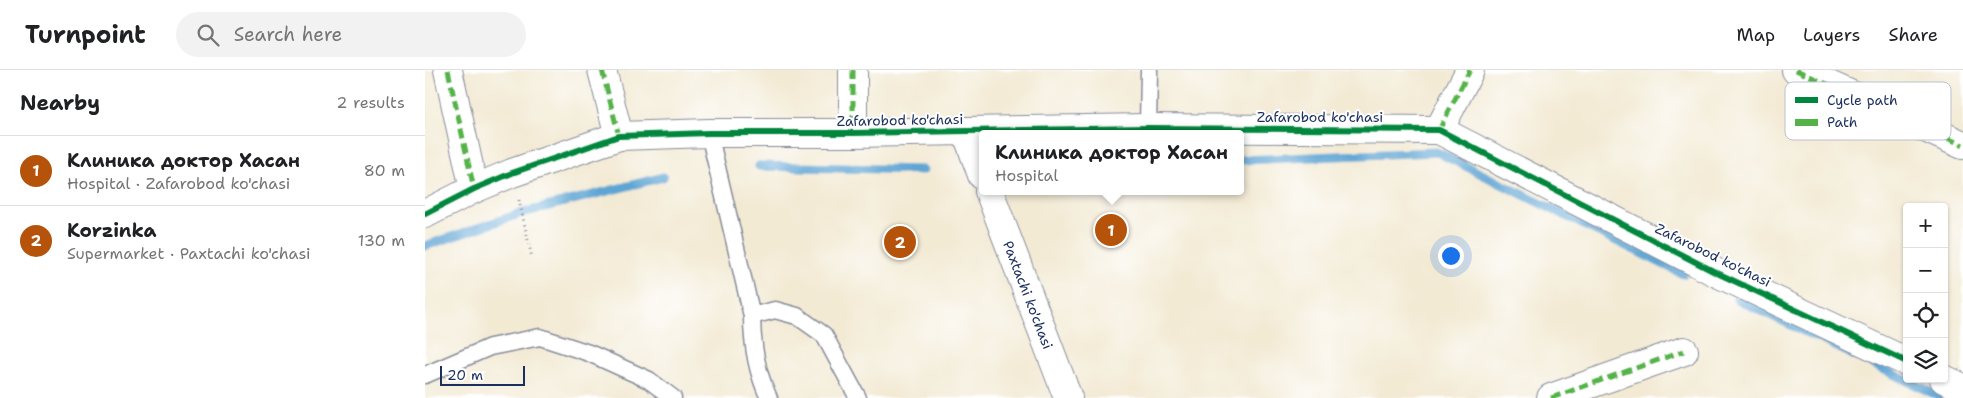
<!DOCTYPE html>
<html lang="en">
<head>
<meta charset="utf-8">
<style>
	:root { --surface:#fff; --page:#f2f2f2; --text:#202124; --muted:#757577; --line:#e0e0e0; --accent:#b45309 }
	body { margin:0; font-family:"Shantell Sans",sans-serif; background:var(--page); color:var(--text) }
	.controls { position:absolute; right:15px; bottom:15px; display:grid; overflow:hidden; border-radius:5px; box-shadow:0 1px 4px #0004 }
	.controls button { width:45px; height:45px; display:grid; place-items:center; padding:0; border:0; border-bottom:1px solid var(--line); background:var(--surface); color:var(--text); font:25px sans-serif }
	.scale { position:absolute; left:15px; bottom:12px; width:85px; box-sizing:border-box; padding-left:5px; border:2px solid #1b2f5e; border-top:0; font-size:14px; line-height:18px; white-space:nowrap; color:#1b2f5e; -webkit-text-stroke:4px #fff; paint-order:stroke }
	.you { position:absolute; left:1025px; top:185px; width:18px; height:18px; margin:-12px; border:4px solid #fff; border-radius:50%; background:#1a73e8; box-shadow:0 0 0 8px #1a73e833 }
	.badge { display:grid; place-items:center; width:32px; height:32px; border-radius:50%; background:var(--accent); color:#fff; font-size:16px; font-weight:700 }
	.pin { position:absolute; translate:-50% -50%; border:2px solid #fff; box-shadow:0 1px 5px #0006 }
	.popup { position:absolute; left:554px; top:60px; width:265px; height:65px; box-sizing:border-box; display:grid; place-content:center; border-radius:5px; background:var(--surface); filter:drop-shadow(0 1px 4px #0005); font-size:16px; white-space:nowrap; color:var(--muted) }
	.popup b { font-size:19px; color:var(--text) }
	.popup::after { content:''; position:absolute; left:50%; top:100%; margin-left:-10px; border:10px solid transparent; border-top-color:var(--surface) }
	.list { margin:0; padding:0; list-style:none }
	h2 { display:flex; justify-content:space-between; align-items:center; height:65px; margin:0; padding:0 20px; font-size:21px }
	h2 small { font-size:16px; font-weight:400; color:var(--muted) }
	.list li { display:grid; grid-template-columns:32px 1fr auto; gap:15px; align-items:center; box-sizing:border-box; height:70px; padding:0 20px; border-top:1px solid var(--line) }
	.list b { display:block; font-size:19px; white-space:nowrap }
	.list p { margin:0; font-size:16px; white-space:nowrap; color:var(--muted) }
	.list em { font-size:16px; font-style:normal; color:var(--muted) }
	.icon { flex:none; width:28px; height:28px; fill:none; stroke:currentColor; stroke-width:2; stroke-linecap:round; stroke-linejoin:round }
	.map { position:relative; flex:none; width:1538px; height:328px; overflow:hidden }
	header { display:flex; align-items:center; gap:30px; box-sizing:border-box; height:70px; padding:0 25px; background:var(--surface); border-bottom:1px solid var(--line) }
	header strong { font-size:24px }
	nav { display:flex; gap:28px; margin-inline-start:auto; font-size:18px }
	.search { width:350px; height:45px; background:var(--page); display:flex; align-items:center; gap:12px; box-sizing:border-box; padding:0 18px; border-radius:28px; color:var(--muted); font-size:19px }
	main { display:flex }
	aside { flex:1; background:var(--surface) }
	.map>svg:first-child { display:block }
</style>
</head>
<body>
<header>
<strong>Turnpoint</strong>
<div class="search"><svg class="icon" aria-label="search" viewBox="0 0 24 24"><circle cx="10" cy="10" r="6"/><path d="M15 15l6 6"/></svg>Search here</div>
<nav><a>Map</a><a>Layers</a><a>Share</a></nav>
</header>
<main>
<aside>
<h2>Nearby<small>2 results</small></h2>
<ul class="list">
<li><span class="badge">1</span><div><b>Клиника доктор Хасан</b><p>Hospital · Zafarobod ko'chasi</p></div><em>80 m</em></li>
<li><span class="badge">2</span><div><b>Korzinka</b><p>Supermarket · Paxtachi ko'chasi</p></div><em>130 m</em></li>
</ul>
</aside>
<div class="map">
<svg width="1538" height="328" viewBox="0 0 1538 328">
	<rect width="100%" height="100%" fill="#fff"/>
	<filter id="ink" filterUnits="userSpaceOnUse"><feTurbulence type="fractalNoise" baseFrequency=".02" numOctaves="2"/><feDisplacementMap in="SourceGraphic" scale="10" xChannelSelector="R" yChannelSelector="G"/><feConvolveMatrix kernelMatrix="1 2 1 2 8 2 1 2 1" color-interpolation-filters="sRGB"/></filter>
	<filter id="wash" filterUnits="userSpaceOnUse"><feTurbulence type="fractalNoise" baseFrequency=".0096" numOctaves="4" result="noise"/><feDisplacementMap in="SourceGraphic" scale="20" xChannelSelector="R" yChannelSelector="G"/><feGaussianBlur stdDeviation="1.12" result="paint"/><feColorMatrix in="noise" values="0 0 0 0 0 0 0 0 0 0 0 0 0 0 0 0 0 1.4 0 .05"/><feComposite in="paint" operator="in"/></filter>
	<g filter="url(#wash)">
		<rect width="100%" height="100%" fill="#f3ead4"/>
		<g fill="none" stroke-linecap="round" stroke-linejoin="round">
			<!-- stream -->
			<g stroke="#5ea5d4" stroke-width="9">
				<path d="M 815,90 L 1012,82 L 1258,204"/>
				<path d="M 334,96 L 498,100"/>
				<path d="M 0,176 L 97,143 L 238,107"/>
				<path d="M 1312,229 L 1518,328"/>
			</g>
		</g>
	</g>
	<g filter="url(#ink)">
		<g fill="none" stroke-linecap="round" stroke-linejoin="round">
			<!-- service casing -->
			<g stroke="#878c99" stroke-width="19">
				<g id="service">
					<path d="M 723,58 L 724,0"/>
					<path d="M 284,63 L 327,246 C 327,273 332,303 344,328"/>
					<path d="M 327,246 L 350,240 L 372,246 L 399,265 L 433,328"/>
					<path d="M 0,305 L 65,277 L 115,267 L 164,283 L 224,310 L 248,328"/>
				</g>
			</g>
			<!-- minor casing -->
			<g stroke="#878c99" stroke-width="30">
				<g id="minor">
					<path d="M 23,0 L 49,119"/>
					<path d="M 177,0 L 194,66"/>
					<path d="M 428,0 L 428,63"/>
					<path d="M 1371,0 L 1538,75"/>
					<path d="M 1014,60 L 1045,0"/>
					<path d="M 1126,328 L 1259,281"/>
				</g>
			</g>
			<!-- tertiary casing -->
			<g stroke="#878c99" stroke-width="30">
				<g id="tertiary">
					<path d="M 541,61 L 557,105"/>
					<path d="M 564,121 L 643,328"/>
					<path d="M 0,144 L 49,119 L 87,103 L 194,66 L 284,63 L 428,63 L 723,58 L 1014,60 L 1290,202 L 1482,292"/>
					<path d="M 1519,309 L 1538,318"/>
				</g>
			</g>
			<!-- path -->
			<path stroke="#878c99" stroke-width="3" stroke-dasharray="1 4" stroke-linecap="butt" d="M 94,130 L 107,188"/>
			<!-- service -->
			<use href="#service" stroke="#fff" stroke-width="16"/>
			<!-- minor -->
			<use href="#minor" stroke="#fff" stroke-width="28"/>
			<!-- tertiary -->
			<use href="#tertiary" stroke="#fff" stroke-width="28"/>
			<!-- quiet -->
			<g stroke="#55b248" stroke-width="5" stroke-dasharray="10 5" stroke-linecap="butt">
				<path d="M 23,0 L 49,119"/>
				<path d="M 177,0 L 194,66"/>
				<path d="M 428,0 L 428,63"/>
				<path d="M 1371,0 L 1538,75"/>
				<path d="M 1014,60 L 1045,0"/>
				<path d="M 1126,328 L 1259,281"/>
			</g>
			<!-- cycleway casing -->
			<g stroke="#fff" stroke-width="9">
				<path id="cycleway" d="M 0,144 L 49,119 L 87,103 L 194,66 L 284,63 L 428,63 L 723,58 L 1014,60 L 1290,202 L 1482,292"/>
			</g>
			<!-- cycleway -->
			<use href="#cycleway" stroke="#00873e" stroke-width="6"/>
		</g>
	</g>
	<g text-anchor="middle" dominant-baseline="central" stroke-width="4" stroke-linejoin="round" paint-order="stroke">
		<!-- street labels -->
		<g font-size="14" fill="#1b2f5e" stroke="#fff">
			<text x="895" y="47">Zafarobod ko'chasi</text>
			<text transform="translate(475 50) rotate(-1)">Zafarobod ko'chasi</text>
			<text transform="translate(1288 185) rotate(26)">Zafarobod ko'chasi</text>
			<text transform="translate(603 225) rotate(69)">Paxtachi ko'chasi</text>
		</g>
	</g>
	<!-- legend -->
	<rect x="1360" y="12" width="166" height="58" rx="8" fill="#fff" stroke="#bbc1cf" stroke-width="1"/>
	<rect x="1370" y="27" width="23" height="6" fill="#00873e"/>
	<rect x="1370" y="49" width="23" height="7" fill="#55b248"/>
	<g font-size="14" fill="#1b2f5e">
		<text x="1402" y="35">Cycle path</text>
		<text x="1402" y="57">Path</text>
	</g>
</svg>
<div class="controls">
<button>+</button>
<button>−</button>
<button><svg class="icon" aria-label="locate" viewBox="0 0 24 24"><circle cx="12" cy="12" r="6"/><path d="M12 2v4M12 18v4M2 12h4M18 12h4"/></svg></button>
<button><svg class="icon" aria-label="layers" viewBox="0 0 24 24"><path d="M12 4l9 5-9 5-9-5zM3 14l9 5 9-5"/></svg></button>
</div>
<div class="scale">20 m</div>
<div class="you"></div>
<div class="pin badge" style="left:686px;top:160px">1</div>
<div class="popup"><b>Клиника доктор Хасан</b>Hospital</div>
<div class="pin badge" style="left:475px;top:172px">2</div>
</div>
</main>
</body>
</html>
